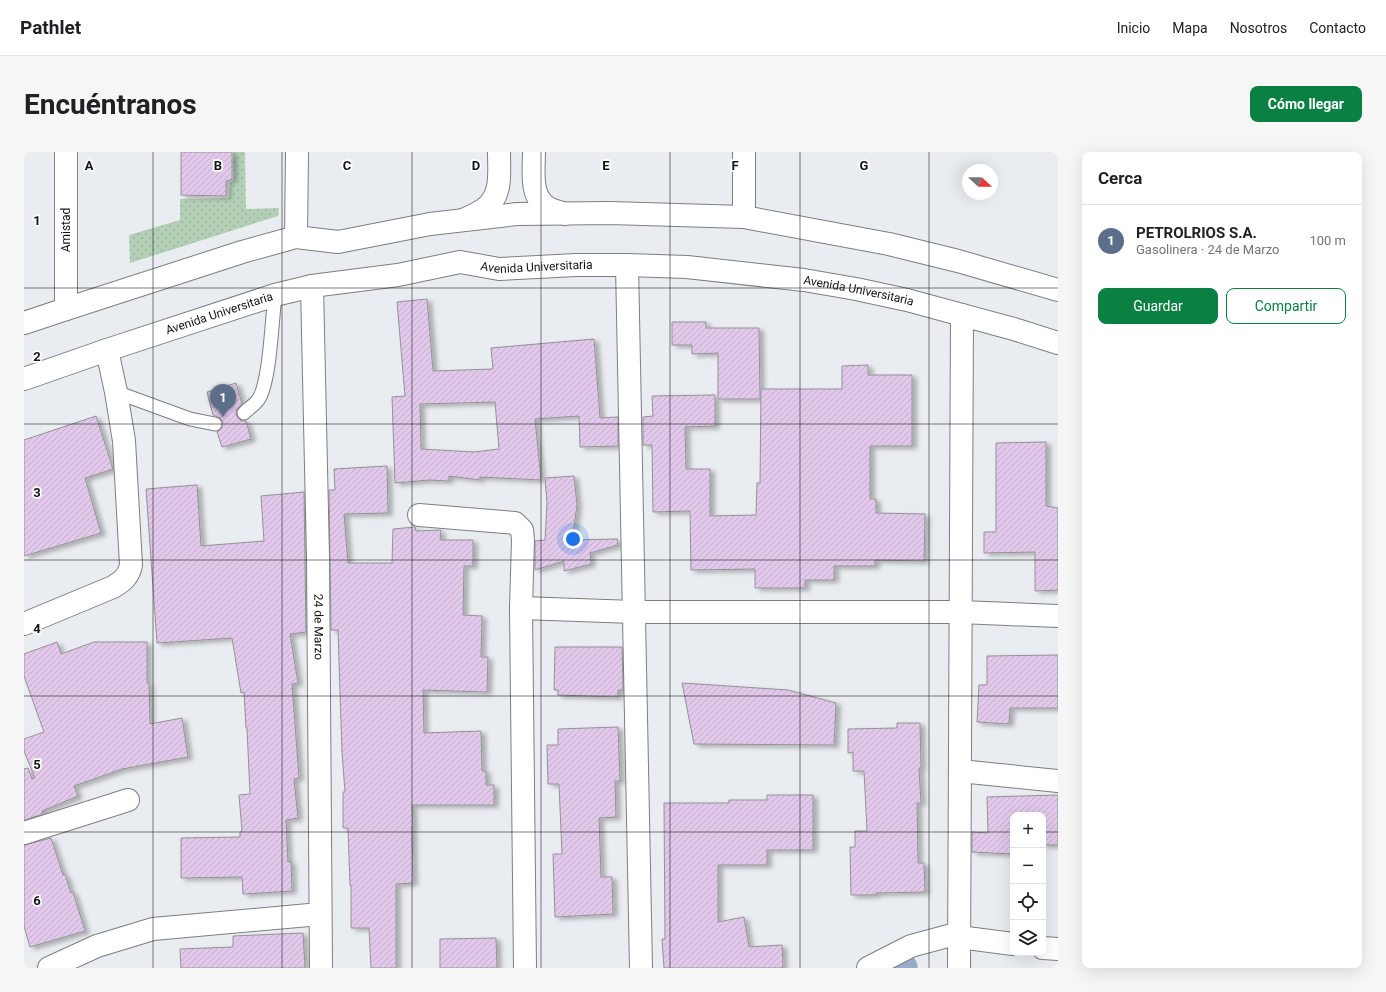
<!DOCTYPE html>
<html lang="es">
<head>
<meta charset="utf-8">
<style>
	:root { --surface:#fff; --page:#f6f6f6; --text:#202124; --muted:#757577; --line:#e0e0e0; --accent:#0b8043 }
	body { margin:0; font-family:Roboto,sans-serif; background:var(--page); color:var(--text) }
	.controls { position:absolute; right:12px; bottom:12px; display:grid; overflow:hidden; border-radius:8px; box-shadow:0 4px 16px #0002 }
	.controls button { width:36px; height:36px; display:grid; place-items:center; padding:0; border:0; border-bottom:1px solid var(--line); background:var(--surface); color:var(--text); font:20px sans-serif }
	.compass { position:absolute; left:938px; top:12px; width:36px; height:36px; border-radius:50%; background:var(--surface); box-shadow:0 4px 16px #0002; rotate:112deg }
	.you { position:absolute; left:549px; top:387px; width:14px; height:14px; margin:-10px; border:3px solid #fff; border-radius:50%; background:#1a73e8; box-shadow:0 0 0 6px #1a73e833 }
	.badge { display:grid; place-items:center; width:26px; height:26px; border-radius:50%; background:var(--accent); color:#fff; font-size:13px; font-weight:700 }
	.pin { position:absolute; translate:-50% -33px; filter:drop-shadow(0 1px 2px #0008) }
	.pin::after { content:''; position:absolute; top:21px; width:14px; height:12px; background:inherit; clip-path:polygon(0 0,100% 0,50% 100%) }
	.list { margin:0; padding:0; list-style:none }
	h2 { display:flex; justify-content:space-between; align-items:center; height:52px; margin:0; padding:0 16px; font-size:17px }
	h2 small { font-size:13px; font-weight:400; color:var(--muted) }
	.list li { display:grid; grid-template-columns:26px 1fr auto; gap:12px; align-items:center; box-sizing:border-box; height:72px; padding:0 16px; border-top:1px solid var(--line) }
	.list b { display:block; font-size:15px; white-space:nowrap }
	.list p { margin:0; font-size:13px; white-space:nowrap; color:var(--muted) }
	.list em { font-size:13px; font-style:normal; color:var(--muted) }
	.actions { display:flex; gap:8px; padding:12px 16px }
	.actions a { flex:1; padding:9px 0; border:1px solid var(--accent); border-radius:8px; text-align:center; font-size:14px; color:var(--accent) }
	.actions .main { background:var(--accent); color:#fff }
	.icon { flex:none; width:22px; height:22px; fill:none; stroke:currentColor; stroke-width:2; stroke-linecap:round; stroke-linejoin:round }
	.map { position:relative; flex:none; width:1034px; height:816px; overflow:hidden; border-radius:8px }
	header { display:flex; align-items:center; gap:24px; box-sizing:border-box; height:56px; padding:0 20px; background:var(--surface); border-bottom:1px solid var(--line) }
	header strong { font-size:19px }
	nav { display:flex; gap:22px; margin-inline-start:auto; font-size:14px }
	.intro { display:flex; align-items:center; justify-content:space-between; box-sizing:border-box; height:96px; padding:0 24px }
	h1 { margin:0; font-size:28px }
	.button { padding:10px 18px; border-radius:8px; background:var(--accent); color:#fff; font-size:14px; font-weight:700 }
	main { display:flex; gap:24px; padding:0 24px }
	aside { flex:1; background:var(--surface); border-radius:8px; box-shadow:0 4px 16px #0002 }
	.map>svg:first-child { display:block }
</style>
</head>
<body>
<header>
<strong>Pathlet</strong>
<nav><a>Inicio</a><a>Mapa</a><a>Nosotros</a><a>Contacto</a></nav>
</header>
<div class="intro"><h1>Encuéntranos</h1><a class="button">Cómo llegar</a></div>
<main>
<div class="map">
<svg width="1034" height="816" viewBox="0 0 1034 816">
	<defs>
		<pattern id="park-dots" width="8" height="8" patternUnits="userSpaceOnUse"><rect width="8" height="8" fill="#b3d0b7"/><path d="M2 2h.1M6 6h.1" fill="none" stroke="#99b29d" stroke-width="1.8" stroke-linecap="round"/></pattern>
		<pattern id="building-hatch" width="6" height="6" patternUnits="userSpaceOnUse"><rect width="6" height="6" fill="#e2c9eb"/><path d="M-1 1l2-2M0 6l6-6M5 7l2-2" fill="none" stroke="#c1acc9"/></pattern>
		<filter id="shadow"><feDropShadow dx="4.5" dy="2.5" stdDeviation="2" flood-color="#0004"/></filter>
	</defs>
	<rect width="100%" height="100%" fill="#e9ecf0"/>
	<!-- park -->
	<path fill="url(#park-dots)" d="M 209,0 L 221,0 L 222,57 L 255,56 L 254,64 L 106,111 L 105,83 L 156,68 L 156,47 L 205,46 L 206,31 L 210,27 Z"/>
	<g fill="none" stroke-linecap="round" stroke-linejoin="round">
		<!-- canal -->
		<path stroke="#97accd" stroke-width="27" d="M 877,816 L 880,815"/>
	</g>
	<!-- building -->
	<g fill="url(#building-hatch)" stroke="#959296" fill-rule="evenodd" filter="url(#shadow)">
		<path d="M 157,0 L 208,0 L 208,27 L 202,29 L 202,44 L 157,43 Z"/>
		<path d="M 403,147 L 409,219 L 469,217 L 467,196 L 570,187 L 576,266 L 594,265 L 594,294 L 556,295 L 555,264 L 511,267 L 517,328 L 456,325 L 456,328 L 425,324 L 425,329 L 405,328 L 371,331 L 368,245 L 381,244 L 373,150 ZM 471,250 L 475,297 L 450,300 L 397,297 L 396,252 Z"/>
		<path d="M 648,170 L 682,170 L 682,176 L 735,176 L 736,247 L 694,247 L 694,201 L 668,202 L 668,193 L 648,193 Z"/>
		<path d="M 844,213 L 844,223 L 888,223 L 888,294 L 846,294 L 846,347 L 852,347 L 852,361 L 901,362 L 900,409 L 851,408 L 851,414 L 810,414 L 810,428 L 781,428 L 781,436 L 731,436 L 731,417 L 667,418 L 666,359 L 629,360 L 628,293 L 619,293 L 619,265 L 629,264 L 628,244 L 691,243 L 691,274 L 661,275 L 662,317 L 686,317 L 686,364 L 732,363 L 733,331 L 736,331 L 737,237 L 818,237 L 818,214 Z"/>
		<path d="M 212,231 L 218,252 L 212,258 L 212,263 L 217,269 L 222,269 L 227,287 L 198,295 L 193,280 L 197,277 L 199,270 L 196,266 L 189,263 L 183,240 Z"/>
		<path d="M 72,264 L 89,317 L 61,326 L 77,381 L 0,404 L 0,288 Z"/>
		<path d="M 1022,290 L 1022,354 L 1034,356 L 1034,438 L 1011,439 L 1011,400 L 960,401 L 960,380 L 972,380 L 972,291 Z"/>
		<path d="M 363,314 L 364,361 L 320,362 L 324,411 L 368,411 L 369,377 L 391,375 L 392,379 L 417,378 L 416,388 L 449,388 L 449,414 L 440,414 L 439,463 L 458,464 L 457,505 L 464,505 L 463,540 L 399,538 L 400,581 L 457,579 L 458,619 L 462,619 L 462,633 L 470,633 L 470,653 L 388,653 L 389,675 L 388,675 L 389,731 L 372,732 L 372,816 L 347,816 L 345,776 L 327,776 L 327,733 L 326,733 L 324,676 L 319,676 L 319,640 L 321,640 L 318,600 L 314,478 L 307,478 L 305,338 L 311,338 L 310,317 Z"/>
		<path d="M 550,324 L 553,353 L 548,388 L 593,387 L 594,393 L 566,401 L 567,412 L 540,419 L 540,409 L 511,418 L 511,389 L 521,388 L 523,351 L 521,326 Z"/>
		<path d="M 173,333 L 177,394 L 240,389 L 237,344 L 280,340 L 282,480 L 266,482 L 274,531 L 268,532 L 275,626 L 270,627 L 274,666 L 262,668 L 264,710 L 267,709 L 268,739 L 219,742 L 218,725 L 157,726 L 157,686 L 216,685 L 216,680 L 218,679 L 215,643 L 226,642 L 223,576 L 222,576 L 220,540 L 217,541 L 208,486 L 133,491 L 122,337 Z"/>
		<path d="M 33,490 L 37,502 L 70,490 L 123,490 L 123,531 L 125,531 L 126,572 L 158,566 L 164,605 L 98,617 L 50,634 L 54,644 L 18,659 L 19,662 L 0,668 L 0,617 L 4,616 L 8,627 L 11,626 L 0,599 L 0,587 L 20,580 L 0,524 L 0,502 Z"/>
		<path d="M 531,495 L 598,495 L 599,538 L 594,538 L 594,545 L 534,543 L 534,538 L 530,538 Z"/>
		<path d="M 1034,503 L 1034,556 L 986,556 L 985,572 L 953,570 L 955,533 L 963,533 L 963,504 Z"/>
		<path d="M 658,531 L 764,538 L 812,551 L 810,593 L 670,592 Z"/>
		<path d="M 873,571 L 896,571 L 897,616 L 895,616 L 897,651 L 893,651 L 894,711 L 900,711 L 901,740 L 852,741 L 852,743 L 827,743 L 826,695 L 831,695 L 831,679 L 843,679 L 840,619 L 829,619 L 829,600 L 824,601 L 824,577 L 873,576 Z"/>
		<path d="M 594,575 L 596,629 L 591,629 L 592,665 L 575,666 L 577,725 L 588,725 L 589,762 L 531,765 L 529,702 L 538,702 L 535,632 L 524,632 L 523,593 L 534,593 L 534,577 Z"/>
		<path d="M 743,643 L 789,643 L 789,698 L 743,698 L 743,713 L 694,713 L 694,770 L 720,765 L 725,795 L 758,793 L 759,816 L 640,816 L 638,787 L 641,787 L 640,651 L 705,651 L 705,648 L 743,648 Z"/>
		<path d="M 1034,643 L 1034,693 L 1019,693 L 1019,663 L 989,663 L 989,702 L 948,700 L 948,680 L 964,681 L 963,645 Z"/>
		<path d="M 27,686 L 39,723 L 41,722 L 47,741 L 49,740 L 61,779 L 6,795 L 0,774 L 0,693 Z"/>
		<path d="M 279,781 L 281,816 L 157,816 L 156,797 L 209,795 L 209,784 Z"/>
		<path d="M 472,786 L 473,816 L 416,816 L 416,787 Z"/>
	</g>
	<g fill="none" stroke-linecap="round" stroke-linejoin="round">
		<!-- lane casing -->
		<g stroke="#7c7f82" stroke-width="15">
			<g id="lane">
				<path d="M 92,240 L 166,267 L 191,272"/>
				<path d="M 220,261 C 224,257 230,253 234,248 C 246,232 248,166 251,143"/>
			</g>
		</g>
		<!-- street casing -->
		<g stroke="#7c7f82" stroke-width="24">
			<g id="street">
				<path d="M 42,0 L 42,157"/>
				<path d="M 510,0 C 510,19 505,47 526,57 C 531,59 536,60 541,62"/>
				<path d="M 720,65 L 720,0"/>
				<path d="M 439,68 C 446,65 453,62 459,58 C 479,45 475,21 475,0"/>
				<path d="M 272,85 L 273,0"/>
				<path d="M 603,113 L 617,816"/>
				<path id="s1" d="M 288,134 L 294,405 L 297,816"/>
				<path d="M 395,363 L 491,371 L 498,378 L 499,388 L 497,456 L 501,816"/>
				<path d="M 497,456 L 610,460 L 936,460 L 1034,464"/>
				<path d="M 0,472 L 89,435 C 99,429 105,424 107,413 L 100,289 L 92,240 L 83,198"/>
				<path d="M 936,619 L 1034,629"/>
				<path d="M 0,681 L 104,648"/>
				<path d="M 935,785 L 989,792"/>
				<path d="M 1019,796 L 1034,797"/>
				<path d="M 25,816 L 73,794 L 129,777 L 296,762"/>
				<path d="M 844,816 L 887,794 L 935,781"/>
				<path d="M 935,816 L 938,163"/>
			</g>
		</g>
		<!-- primary casing -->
		<g stroke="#7c7f82" stroke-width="24">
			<g id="primary">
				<path d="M 0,171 L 42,157 L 218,100 L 272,85 L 314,90 L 406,72 L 493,62 L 586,61 L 720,65 L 865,92 L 934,109 L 1034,138"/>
				<path id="s2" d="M 0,227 L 83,198 L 251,143 L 288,134 L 374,123 L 436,110 L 475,117 L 552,113 L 603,113 L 663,115 L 780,128 L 832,137 L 883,148 L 993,178 L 1034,191"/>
			</g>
		</g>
		<!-- lane -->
		<use href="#lane" stroke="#fff" stroke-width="13"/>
		<!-- street -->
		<use href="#street" stroke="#fff" stroke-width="22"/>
		<!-- primary -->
		<use href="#primary" stroke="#fff" stroke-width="22"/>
	</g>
	<!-- grid -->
	<path fill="none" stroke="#131416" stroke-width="1" stroke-opacity="0.55" d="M 129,0 L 129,816M 258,0 L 258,816M 388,0 L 388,816M 517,0 L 517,816M 646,0 L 646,816M 776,0 L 776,816M 905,0 L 905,816M 0,136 L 1034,136M 0,272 L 1034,272M 0,408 L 1034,408M 0,544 L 1034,544M 0,680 L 989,680M 1019,680 L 1034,680"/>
	<g text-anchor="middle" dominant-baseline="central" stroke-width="3.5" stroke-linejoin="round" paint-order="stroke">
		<!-- street labels -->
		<g font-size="12" fill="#131416" stroke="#fff">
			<text transform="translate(42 78) rotate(-90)">Amistad</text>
			<text stroke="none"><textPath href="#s2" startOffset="530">Avenida Universitaria</textPath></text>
			<text stroke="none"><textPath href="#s2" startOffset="854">Avenida Universitaria</textPath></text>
			<text stroke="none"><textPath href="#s2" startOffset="206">Avenida Universitaria</textPath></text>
			<text stroke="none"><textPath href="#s1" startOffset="341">24 de Marzo</textPath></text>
		</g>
	</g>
	<g font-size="13" text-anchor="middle" font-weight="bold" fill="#131416" stroke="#fff" stroke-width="3.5" stroke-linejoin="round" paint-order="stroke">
		<text x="65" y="18">A</text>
		<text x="194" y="18">B</text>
		<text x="323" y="18">C</text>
		<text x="452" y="18">D</text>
		<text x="582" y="18">E</text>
		<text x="711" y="18">F</text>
		<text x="840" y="18">G</text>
		<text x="13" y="73">1</text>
		<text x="13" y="209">2</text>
		<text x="13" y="345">3</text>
		<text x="13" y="481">4</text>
		<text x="13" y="617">5</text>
		<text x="13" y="753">6</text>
	</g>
</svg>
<div class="controls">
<button>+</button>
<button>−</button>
<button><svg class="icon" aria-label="locate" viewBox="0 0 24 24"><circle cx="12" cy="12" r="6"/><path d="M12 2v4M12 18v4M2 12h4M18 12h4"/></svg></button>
<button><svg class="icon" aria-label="layers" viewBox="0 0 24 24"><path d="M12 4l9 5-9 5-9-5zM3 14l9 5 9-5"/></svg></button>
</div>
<svg class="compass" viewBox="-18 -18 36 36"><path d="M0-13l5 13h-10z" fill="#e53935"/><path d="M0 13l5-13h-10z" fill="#757577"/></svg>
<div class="you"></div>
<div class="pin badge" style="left:199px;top:265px;background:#5c6f8a">1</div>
</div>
<aside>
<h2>Cerca<small></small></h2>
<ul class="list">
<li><span class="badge" style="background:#5c6f8a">1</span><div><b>PETROLRIOS S.A.</b><p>Gasolinera · 24 de Marzo</p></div><em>100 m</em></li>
</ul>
<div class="actions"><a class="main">Guardar</a><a>Compartir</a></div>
</aside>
</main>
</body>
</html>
